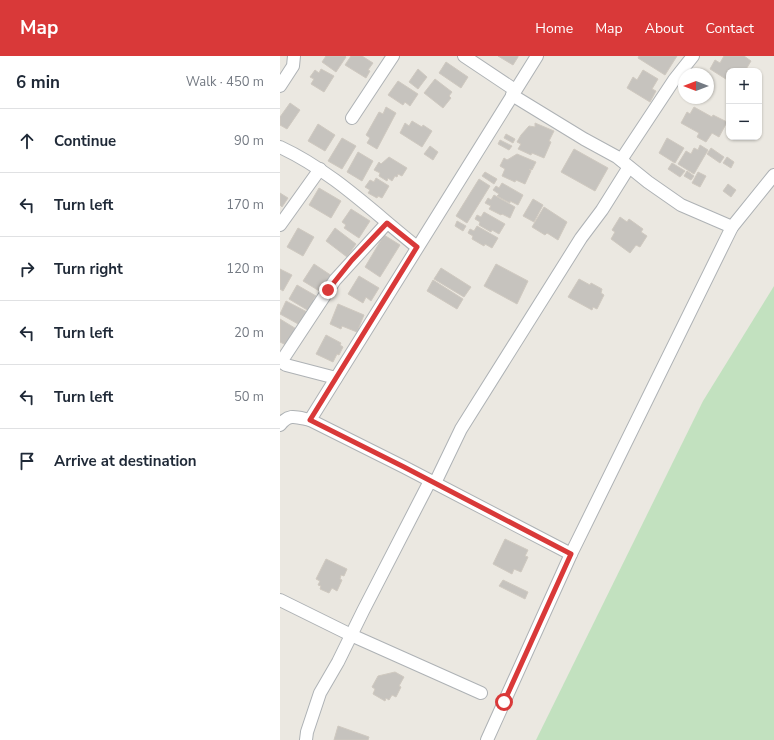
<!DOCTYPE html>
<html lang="en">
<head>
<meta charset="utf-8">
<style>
	:root { --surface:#fff; --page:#f2f2f3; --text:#1f2937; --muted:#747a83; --line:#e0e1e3; --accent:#d93939 }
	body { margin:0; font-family:"Nunito Sans",sans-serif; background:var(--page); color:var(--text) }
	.controls { position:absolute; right:12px; top:12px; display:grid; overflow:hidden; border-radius:8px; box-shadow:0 1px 3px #0004 }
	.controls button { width:36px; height:36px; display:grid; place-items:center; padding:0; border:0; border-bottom:1px solid var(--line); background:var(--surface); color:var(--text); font:20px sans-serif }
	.compass { position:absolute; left:398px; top:12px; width:36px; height:36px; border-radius:50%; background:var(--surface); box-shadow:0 1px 3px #0004; rotate:270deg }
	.stop { position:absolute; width:12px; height:12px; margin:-9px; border:3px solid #d93939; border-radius:50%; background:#fff }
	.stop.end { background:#d93939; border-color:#fff; box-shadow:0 1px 4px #0008 }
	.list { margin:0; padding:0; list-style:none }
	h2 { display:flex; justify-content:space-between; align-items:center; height:52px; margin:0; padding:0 16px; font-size:17px }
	h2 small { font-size:13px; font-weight:400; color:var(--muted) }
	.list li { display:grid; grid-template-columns:26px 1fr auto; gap:12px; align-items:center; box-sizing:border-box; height:64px; padding:0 16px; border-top:1px solid var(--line) }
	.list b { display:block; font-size:15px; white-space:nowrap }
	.list em { font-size:13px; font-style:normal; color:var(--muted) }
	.icon { flex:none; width:22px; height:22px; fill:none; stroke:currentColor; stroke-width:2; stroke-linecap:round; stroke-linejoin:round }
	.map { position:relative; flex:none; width:494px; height:684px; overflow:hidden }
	header { display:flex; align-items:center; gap:24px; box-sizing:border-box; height:56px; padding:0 20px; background:var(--accent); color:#fff }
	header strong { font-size:19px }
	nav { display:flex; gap:22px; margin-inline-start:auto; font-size:14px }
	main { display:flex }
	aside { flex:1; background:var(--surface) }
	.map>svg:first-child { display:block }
</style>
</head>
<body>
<header>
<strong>Map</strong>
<nav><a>Home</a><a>Map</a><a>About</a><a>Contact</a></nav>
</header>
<main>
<aside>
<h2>6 min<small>Walk · 450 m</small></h2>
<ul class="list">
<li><svg class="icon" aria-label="ahead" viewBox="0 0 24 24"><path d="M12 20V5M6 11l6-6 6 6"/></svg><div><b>Continue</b></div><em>90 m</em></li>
<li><svg class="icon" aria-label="left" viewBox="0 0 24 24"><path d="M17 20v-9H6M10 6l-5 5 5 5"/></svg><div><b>Turn left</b></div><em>170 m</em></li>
<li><svg class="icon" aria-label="right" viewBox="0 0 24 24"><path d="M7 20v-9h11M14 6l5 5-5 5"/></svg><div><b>Turn right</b></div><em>120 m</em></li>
<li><svg class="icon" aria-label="left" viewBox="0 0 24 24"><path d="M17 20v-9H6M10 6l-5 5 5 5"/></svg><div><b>Turn left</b></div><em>20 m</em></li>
<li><svg class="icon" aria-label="left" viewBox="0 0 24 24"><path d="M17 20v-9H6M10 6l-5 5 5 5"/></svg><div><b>Turn left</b></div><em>50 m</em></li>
<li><svg class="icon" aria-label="arrive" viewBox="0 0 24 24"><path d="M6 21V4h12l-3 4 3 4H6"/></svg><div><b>Arrive at destination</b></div></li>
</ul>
</aside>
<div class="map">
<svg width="494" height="684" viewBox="0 0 494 684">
	<rect width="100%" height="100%" fill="#ebe8e1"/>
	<!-- green -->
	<path fill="#c2e1bf" d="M 494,230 L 494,684 L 256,684 L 423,345 Z"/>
	<!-- building -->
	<g fill="#c6c3be" stroke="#cfc9c0">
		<path d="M 46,0 L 65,0 L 66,1 L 56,16 L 42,6 Z"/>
		<path d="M 71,0 L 82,0 L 93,7 L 88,14 L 90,15 L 86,22 L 65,9 Z"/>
		<path d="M 218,0 L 238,0 L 238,1 L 233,9 Z"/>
		<path d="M 359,0 L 397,0 L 385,19 L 358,2 Z"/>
		<path d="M 444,0 L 464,0 L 471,5 L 465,15 L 449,15 L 449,25 L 430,13 L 435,4 L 440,7 Z"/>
		<path d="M 166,6 L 188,21 L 181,32 L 159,17 Z"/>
		<path d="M 41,13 L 54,20 L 44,36 L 31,28 L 34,23 L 30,21 L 35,14 L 39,17 Z"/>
		<path d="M 138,13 L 147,21 L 138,33 L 129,26 Z"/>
		<path d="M 363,14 L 378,23 L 372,33 L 376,35 L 370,46 L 347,32 L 353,21 L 357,24 Z"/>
		<path d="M 155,23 L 172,36 L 169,40 L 171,42 L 163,52 L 144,37 Z"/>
		<path d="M 118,25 L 138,38 L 130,50 L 125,46 L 123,49 L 108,39 Z"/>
		<path d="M 10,47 L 20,54 L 7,73 L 0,69 L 0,61 Z"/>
		<path d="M 106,51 L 116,57 L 97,93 L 87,87 L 90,82 L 86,79 L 99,56 L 103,58 Z"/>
		<path d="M 414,51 L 432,61 L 433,59 L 447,66 L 439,81 L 432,77 L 426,86 L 417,81 L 419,77 L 401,67 L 407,56 L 410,58 Z"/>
		<path d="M 132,65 L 142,71 L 143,69 L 152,75 L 142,91 L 120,77 L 125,67 L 129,70 Z"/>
		<path d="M 255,67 L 274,75 L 269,85 L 271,86 L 264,102 L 252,97 L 251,99 L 238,93 L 241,88 L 237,86 L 241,79 L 249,70 L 255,71 Z"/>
		<path d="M 38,68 L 55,79 L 45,95 L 28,85 Z"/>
		<path d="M 226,78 L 235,83 L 233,87 L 224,82 Z"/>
		<path d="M 62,82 L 76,90 L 62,113 L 48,105 Z"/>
		<path d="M 387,82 L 404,92 L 395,107 L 379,97 Z"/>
		<path d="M 220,84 L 232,90 L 229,94 L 218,88 Z"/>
		<path d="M 420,89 L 428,94 L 414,118 L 398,108 L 406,95 L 411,98 L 414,92 L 418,94 Z"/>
		<path d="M 150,90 L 158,96 L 153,104 L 144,98 Z"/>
		<path d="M 431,92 L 444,101 L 440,107 L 427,98 Z"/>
		<path d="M 294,93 L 328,112 L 315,135 L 281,116 Z"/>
		<path d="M 78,96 L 93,105 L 82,125 L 67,116 Z"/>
		<path d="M 237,98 L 256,106 L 252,114 L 249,113 L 251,115 L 245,128 L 236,124 L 235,126 L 222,120 L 225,113 L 220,110 L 224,102 L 227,104 Z"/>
		<path d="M 109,101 L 127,112 L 122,120 L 118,118 L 117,121 L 115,120 L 112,125 L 108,122 L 107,125 L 99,120 L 100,117 L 94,114 L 99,106 L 101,108 Z"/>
		<path d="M 447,101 L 454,106 L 451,112 L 443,107 Z"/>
		<path d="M 392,107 L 405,115 L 400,121 L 388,113 Z"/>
		<path d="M 407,115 L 414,120 L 411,124 L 404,120 Z"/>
		<path d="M 205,116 L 217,123 L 214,128 L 202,120 Z"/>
		<path d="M 418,116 L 426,120 L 420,131 L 412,127 Z"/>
		<path d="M 96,122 L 109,130 L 102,142 L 98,140 L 97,142 L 88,137 L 90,134 L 85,131 L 90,124 L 94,126 Z"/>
		<path d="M 199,123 L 210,130 L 187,167 L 176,160 Z"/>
		<path d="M 222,127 L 243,139 L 238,149 L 230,145 L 230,147 L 217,140 L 219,138 L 213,134 L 216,130 L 219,132 Z"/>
		<path d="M 448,128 L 456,134 L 451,141 L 443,135 Z"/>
		<path d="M 39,132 L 61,145 L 51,162 L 29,149 Z"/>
		<path d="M 0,137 L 8,142 L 2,151 L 0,149 Z"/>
		<path d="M 214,139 L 235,151 L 230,162 L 222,158 L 221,159 L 209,153 L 211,150 L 205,147 L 208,142 L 211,144 Z"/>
		<path d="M 253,143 L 263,149 L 254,166 L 243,160 Z"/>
		<path d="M 264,151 L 287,166 L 278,184 L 267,177 L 265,179 L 252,171 Z"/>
		<path d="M 71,153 L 90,165 L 79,182 L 64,172 L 66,169 L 62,166 Z"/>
		<path d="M 204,156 L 225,168 L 219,178 L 212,174 L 211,176 L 199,169 L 200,166 L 195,163 L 197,159 L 201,161 Z"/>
		<path d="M 340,161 L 347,166 L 349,163 L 363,173 L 361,176 L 367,180 L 360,191 L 356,189 L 350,197 L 331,183 L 335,176 L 332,174 Z"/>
		<path d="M 177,165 L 186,170 L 183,175 L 175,170 Z"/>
		<path d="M 197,170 L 218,182 L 212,192 L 205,188 L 204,190 L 192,183 L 193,180 L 188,177 L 190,173 L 194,175 Z"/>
		<path d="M 18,172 L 34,181 L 23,200 L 7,191 Z"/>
		<path d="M 55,172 L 76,188 L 67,201 L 46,185 Z"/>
		<path d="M 104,179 L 120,189 L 100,221 L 85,211 Z"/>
		<path d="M 34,208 L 52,220 L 41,236 L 23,225 Z"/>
		<path d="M 216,208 L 248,225 L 237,248 L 204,230 Z"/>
		<path d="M 161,212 L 191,231 L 184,241 L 154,223 Z"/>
		<path d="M 0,213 L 12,219 L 3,235 L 0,233 Z"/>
		<path d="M 79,220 L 99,232 L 91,245 L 86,241 L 83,247 L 68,238 Z"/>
		<path d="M 299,223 L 310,229 L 311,227 L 322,233 L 321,237 L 324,239 L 317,253 L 313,251 L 312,254 L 288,241 Z"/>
		<path d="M 153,224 L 183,243 L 177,253 L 147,235 Z"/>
		<path d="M 17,229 L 36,240 L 33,244 L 35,245 L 29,255 L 9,243 Z"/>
		<path d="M 6,245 L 27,256 L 20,269 L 0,258 Z"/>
		<path d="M 58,248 L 84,259 L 77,276 L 62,270 L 61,273 L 50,268 Z"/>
		<path d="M 0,263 L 18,274 L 8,290 L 0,286 Z"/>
		<path d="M 46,279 L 61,287 L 60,289 L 63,291 L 59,299 L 57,298 L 53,306 L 36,298 Z"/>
		<path d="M 225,483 L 248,494 L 245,500 L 248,501 L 241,516 L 234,513 L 232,518 L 213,508 Z"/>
		<path d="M 46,503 L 67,513 L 64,520 L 61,519 L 60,523 L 62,524 L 57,535 L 52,532 L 49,537 L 40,533 L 41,530 L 38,529 L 40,525 L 36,523 Z"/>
		<path d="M 223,524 L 248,536 L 245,543 L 219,530 Z"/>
		<path d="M 115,616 L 124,621 L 119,630 L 121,631 L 116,641 L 112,639 L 109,644 L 106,642 L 105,645 L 93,638 L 95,633 L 92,631 L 98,620 Z"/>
		<path d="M 58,670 L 89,681 L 88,684 L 54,684 Z"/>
	</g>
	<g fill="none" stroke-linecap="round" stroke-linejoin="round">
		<!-- street casing -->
		<g stroke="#aeb2b5" stroke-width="14">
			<g id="street">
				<path d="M 184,0 L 235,34"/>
				<path d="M 0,30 L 13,10 L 14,0"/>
				<path d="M 232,39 L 304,83 L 337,101 L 368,126 L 401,149 L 452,171"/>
				<path d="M 72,62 L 113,0"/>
				<path d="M 0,91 C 52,115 93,156 137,191"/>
				<path d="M 341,104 L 394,24 L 413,0"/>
				<path d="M 0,169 L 40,113"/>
				<path d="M 0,305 L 6,309 L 56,322"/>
				<path d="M 1,306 L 55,224 L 107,167"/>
				<path d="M 30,364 L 257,0"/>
				<path d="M 0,369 C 9,357 16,361 30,364 L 124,411 L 291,498"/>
				<path d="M 155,427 L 181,373 L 301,182 L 322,154 L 349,111"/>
				<path d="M 0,544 L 71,579 L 201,637"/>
				<path d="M 26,684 L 27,676 L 40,637 L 58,606 L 83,555 L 150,425"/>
				<path d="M 207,684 L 291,498 L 452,171 L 494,119"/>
			</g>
		</g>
		<!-- street -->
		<use href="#street" stroke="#fff" stroke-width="12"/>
	</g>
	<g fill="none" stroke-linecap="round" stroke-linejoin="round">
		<!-- route -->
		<path stroke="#d93939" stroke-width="5" d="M 48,234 L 72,204 L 107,167 L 137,191 L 30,364 L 124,411 L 291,498 L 224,646"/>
	</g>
</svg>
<div class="controls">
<button>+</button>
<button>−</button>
</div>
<svg class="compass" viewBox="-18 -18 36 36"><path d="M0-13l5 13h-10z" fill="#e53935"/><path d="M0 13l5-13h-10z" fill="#747a83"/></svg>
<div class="stop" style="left:224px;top:646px"></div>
<div class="stop end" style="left:48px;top:234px"></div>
</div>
</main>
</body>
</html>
